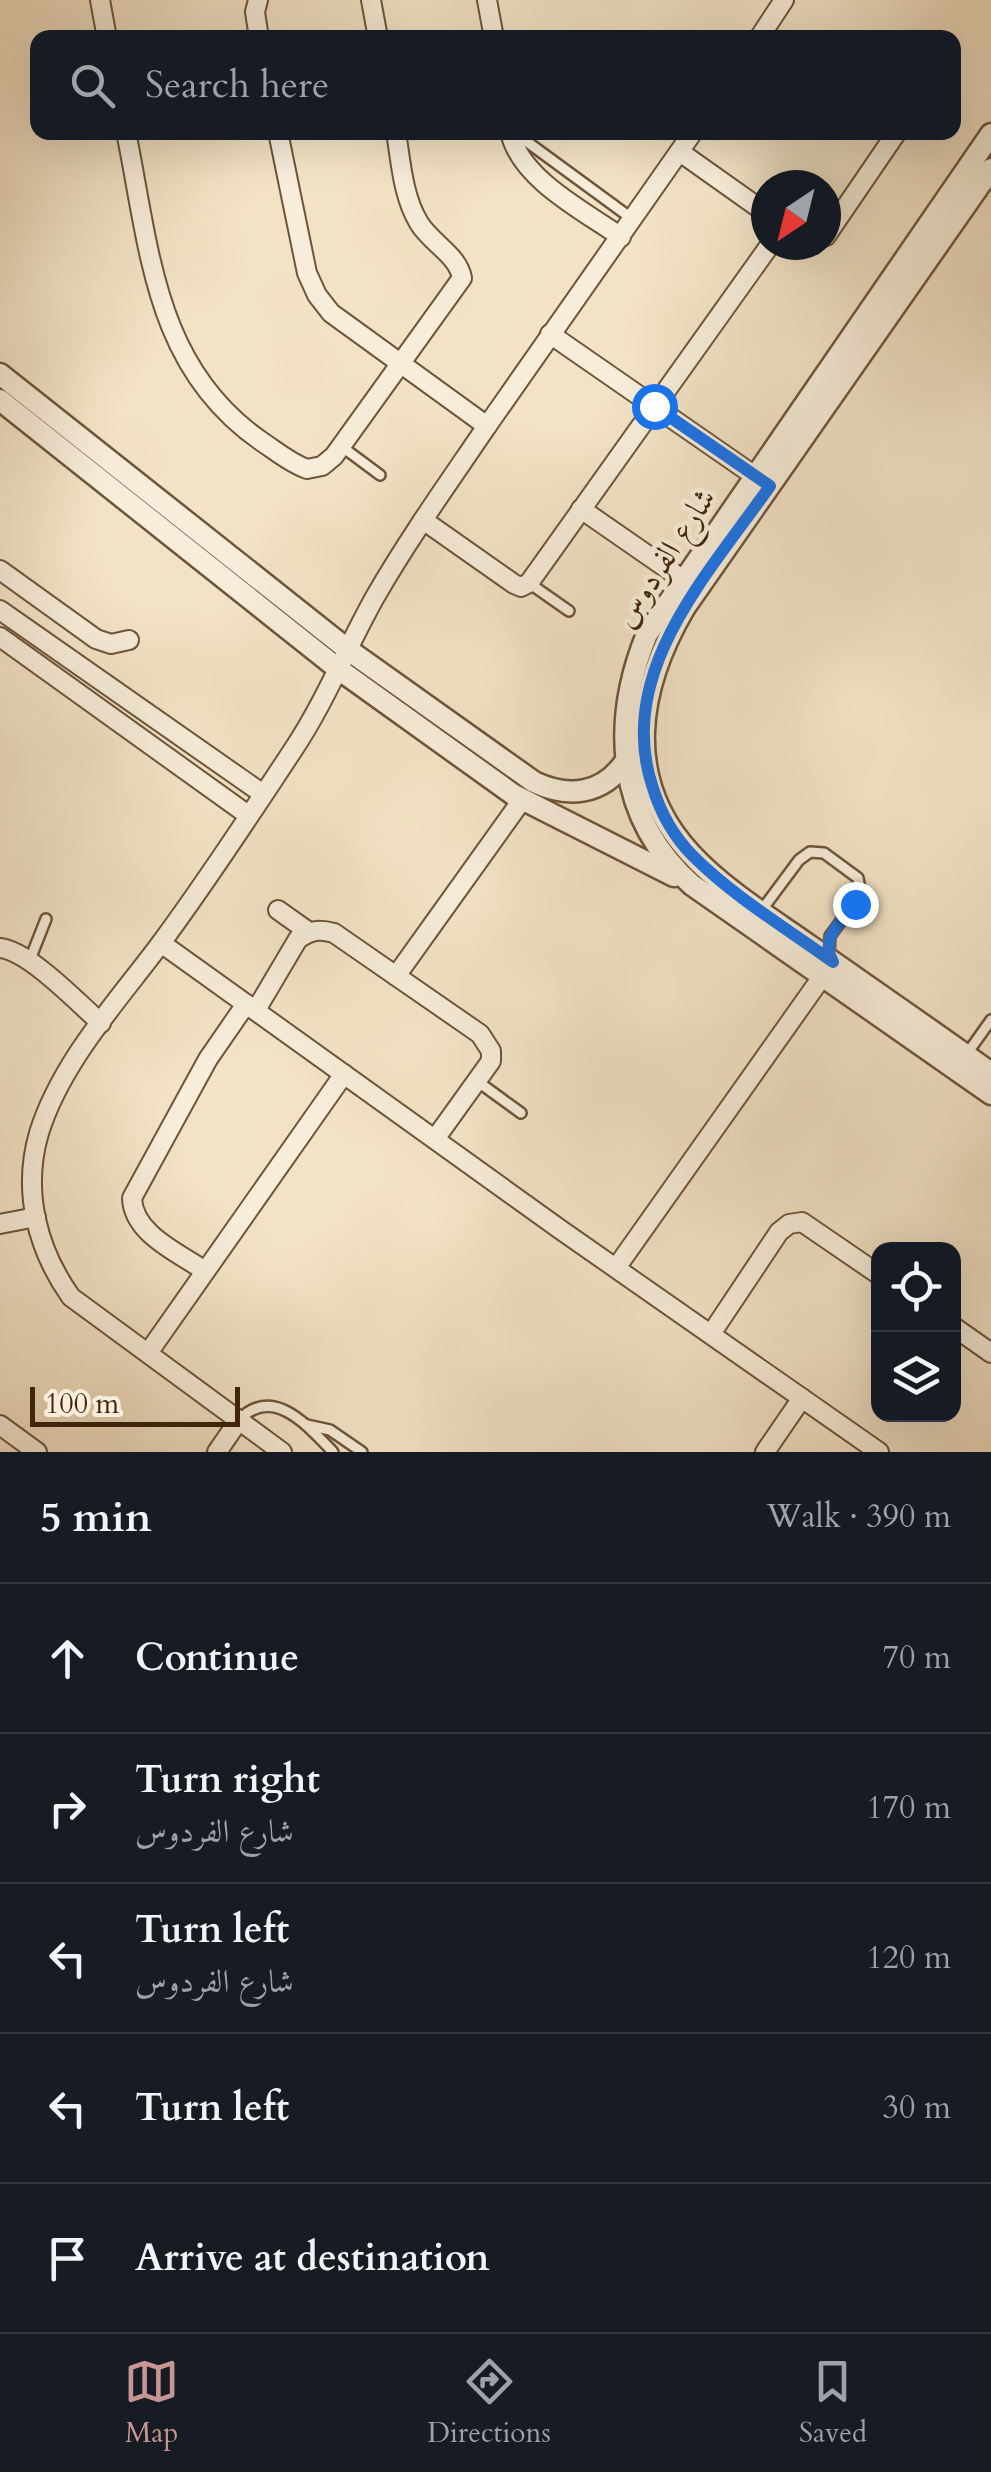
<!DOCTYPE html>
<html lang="en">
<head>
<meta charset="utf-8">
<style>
	:root { --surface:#171b24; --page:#242831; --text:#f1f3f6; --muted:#9ea1a6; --line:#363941; --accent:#c59692 }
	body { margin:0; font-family:Cardo,Amiri,serif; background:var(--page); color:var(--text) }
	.controls { position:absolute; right:30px; bottom:30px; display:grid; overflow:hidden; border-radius:20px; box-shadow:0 10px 40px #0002 }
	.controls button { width:90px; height:90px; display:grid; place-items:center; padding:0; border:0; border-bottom:2px solid var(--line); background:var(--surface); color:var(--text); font:50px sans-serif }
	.compass { position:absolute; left:751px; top:170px; width:90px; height:90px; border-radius:50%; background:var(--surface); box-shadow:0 10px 40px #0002; rotate:215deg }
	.scale { position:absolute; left:30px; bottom:25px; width:210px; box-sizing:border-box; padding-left:10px; border:5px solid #41260b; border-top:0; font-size:28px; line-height:35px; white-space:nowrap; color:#41260b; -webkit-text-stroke:8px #f7edda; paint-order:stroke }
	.stop { position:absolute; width:30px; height:30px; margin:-22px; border:8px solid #1a73e8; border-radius:50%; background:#fff }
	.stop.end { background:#1a73e8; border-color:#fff; box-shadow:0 2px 10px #0008 }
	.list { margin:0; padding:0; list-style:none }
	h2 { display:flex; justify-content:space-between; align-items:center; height:130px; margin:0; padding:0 40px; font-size:42px }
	h2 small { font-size:32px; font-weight:400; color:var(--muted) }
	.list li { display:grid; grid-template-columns:65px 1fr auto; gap:30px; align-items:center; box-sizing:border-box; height:150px; padding:0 40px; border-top:2px solid var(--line) }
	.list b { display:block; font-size:38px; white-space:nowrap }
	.list p { margin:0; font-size:32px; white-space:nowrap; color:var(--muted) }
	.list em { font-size:32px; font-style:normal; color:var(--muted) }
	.icon { flex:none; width:55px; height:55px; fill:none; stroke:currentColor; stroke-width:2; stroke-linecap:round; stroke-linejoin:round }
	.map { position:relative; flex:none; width:991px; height:1452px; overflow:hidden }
	.search { position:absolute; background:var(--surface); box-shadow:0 10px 40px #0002; left:30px; right:30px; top:30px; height:110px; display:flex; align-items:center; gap:25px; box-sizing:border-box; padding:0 35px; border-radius:20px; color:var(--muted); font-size:38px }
	.sheet { height:880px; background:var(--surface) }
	nav { display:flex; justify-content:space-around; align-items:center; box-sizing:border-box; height:140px; border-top:2px solid var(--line); background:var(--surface); font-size:28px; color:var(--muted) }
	nav a { display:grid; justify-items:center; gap:5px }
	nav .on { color:var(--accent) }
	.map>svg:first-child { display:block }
</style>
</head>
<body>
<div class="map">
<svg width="991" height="1452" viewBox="0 0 991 1452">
	<rect width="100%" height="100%" fill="#f3e3c6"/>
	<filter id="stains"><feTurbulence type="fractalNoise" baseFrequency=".002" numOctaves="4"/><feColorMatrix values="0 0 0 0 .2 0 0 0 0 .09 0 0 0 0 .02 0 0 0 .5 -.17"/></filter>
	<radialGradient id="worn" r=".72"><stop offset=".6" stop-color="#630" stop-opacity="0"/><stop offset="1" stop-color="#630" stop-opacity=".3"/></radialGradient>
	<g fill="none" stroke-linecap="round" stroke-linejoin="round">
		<!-- service casing -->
		<g stroke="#6e553a" stroke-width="14">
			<g id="service">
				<path d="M 515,133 L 631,218"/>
				<path d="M 341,446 L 380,475"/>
				<path d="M 529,583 L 569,611"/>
				<path d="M 761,911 L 799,860 L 810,852 L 824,853 L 858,878 L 861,894 L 830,936 L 829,955"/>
				<path d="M 29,962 L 46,919"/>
				<path d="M 966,1055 L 991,1020"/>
				<path d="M 477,1081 L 521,1113"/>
				<path d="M 239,1420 C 273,1385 307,1425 333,1452"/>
				<path d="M 307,1425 L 330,1430 L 362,1452"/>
			</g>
		</g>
		<!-- minor casing -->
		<g stroke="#6e553a" stroke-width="22">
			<g id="minor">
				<path d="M 100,0 L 107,38"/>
				<path d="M 258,0 L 255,12 L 259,38"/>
				<path d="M 371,0 L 378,38"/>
				<path d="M 487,0 L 494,38"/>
				<path d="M 759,38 L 784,0"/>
				<path d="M 126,132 C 150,249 154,367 261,441 C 276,451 290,463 307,469 L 322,466 L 334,456 L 462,278 C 458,255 431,243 419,223 C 403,197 401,163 396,132"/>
				<path d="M 278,132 L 307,273 L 317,295 L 331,313 L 487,426 C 449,482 409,538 375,597 C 347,647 325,702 293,750 C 250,815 207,881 161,943 C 117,1002 61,1062 39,1133 C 22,1191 37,1249 71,1297 L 282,1452"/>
				<path d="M 510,132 C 520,179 584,211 621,237"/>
				<path d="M 680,152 L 766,213"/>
				<path d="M 826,236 L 897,132"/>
				<path d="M 550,334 L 765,483"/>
				<path d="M 487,426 L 693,132"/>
				<path d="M 581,509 L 682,579"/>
				<path d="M 423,520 L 514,584 L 521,587 L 529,583 L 770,245"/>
				<path d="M 0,570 L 96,639 L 111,644 L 129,640"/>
				<path d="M 0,610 L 263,794"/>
				<path d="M 0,637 L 248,815"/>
				<path d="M 278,910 L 309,932"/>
				<path d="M 161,943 L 561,1230 L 879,1452"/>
				<path d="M 0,948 C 29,951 78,1003 101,1023"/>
				<path d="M 396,976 L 522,800"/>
				<path d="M 256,1010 L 298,939 C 311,930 319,929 334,933 L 480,1034 L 491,1051 L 491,1061 L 435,1139"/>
				<path d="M 0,1224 L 36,1217"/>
				<path d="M 616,1268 L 829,967"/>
				<path d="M 205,1271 C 179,1253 133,1234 132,1198 L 208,1059 L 246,1004"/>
				<path d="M 954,1327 L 991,1353"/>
				<path d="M 711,1334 L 779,1232 L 789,1224 L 802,1222 L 878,1274"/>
				<path d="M 148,1353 L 344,1074"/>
				<path d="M 0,1425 L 37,1452"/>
				<path d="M 217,1452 L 239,1420"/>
				<path d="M 765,1452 L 802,1398"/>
			</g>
		</g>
		<!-- tertiary casing -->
		<g stroke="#6e553a" stroke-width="25">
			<g id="tertiary">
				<path d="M 991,134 L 647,634 C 611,722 616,818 692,885 L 991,1094"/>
				<path d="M 991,169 L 685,607 C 638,687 621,778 690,853 C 724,890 769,917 810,946 C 870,988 931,1030 991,1073"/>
				<path d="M 0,374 L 347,649 L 534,782 C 568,798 602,795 625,762"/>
				<path d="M 0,400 L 337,668 L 514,795 L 674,876"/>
			</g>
		</g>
		<!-- service -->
		<use href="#service" stroke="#f7edda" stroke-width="9"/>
		<!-- minor -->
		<use href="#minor" stroke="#f7edda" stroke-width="18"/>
		<!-- tertiary -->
		<use href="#tertiary" stroke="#f7edda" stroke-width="20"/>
	</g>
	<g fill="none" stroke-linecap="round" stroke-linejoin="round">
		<!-- route -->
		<path stroke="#1a73e8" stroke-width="12" d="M 654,406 L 770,486 C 710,572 615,671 652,785 C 660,812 673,836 693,856 C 734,897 786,928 833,962 C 819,939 842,921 855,904"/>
	</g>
	<g text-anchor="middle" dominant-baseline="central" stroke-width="9" stroke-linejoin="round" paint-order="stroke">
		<!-- street labels -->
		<g font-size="32" fill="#41260b" stroke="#f7edda">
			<text transform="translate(665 558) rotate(-57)">شارع الفردوس</text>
		</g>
	</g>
	<rect width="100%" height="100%" filter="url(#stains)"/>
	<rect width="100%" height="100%" fill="url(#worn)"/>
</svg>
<div class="controls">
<button><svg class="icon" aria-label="locate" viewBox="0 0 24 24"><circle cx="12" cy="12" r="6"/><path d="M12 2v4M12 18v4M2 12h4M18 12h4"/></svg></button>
<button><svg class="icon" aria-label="layers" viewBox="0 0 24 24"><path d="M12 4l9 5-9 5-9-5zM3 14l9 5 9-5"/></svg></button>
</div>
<svg class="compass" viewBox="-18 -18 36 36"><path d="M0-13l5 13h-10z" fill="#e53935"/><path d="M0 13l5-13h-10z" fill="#9ea1a6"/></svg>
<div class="scale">100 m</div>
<div class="stop" style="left:654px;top:406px"></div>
<div class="stop end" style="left:855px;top:904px"></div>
<div class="search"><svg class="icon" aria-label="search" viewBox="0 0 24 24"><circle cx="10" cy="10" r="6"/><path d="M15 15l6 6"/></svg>Search here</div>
</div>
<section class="sheet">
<h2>5 min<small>Walk · 390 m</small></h2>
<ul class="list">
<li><svg class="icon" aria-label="ahead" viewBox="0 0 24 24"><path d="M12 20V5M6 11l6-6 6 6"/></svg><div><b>Continue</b></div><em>70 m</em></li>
<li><svg class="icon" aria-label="right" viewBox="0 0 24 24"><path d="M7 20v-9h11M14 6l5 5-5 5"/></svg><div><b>Turn right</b><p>شارع الفردوس</p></div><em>170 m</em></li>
<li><svg class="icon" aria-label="left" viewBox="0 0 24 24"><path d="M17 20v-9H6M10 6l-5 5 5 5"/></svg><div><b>Turn left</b><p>شارع الفردوس</p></div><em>120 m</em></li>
<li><svg class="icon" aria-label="left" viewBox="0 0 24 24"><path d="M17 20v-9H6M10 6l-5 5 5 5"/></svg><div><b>Turn left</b></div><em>30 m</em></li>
<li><svg class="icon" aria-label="arrive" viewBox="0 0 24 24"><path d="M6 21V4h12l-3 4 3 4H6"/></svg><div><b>Arrive at destination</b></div></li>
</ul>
</section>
<nav>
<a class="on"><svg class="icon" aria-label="map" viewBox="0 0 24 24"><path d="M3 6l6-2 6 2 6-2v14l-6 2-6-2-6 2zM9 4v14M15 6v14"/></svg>Map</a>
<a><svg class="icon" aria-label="directions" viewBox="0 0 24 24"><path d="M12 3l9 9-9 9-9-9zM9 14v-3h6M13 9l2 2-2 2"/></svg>Directions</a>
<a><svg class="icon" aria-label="saved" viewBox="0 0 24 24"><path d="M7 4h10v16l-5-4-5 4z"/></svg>Saved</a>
</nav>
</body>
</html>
